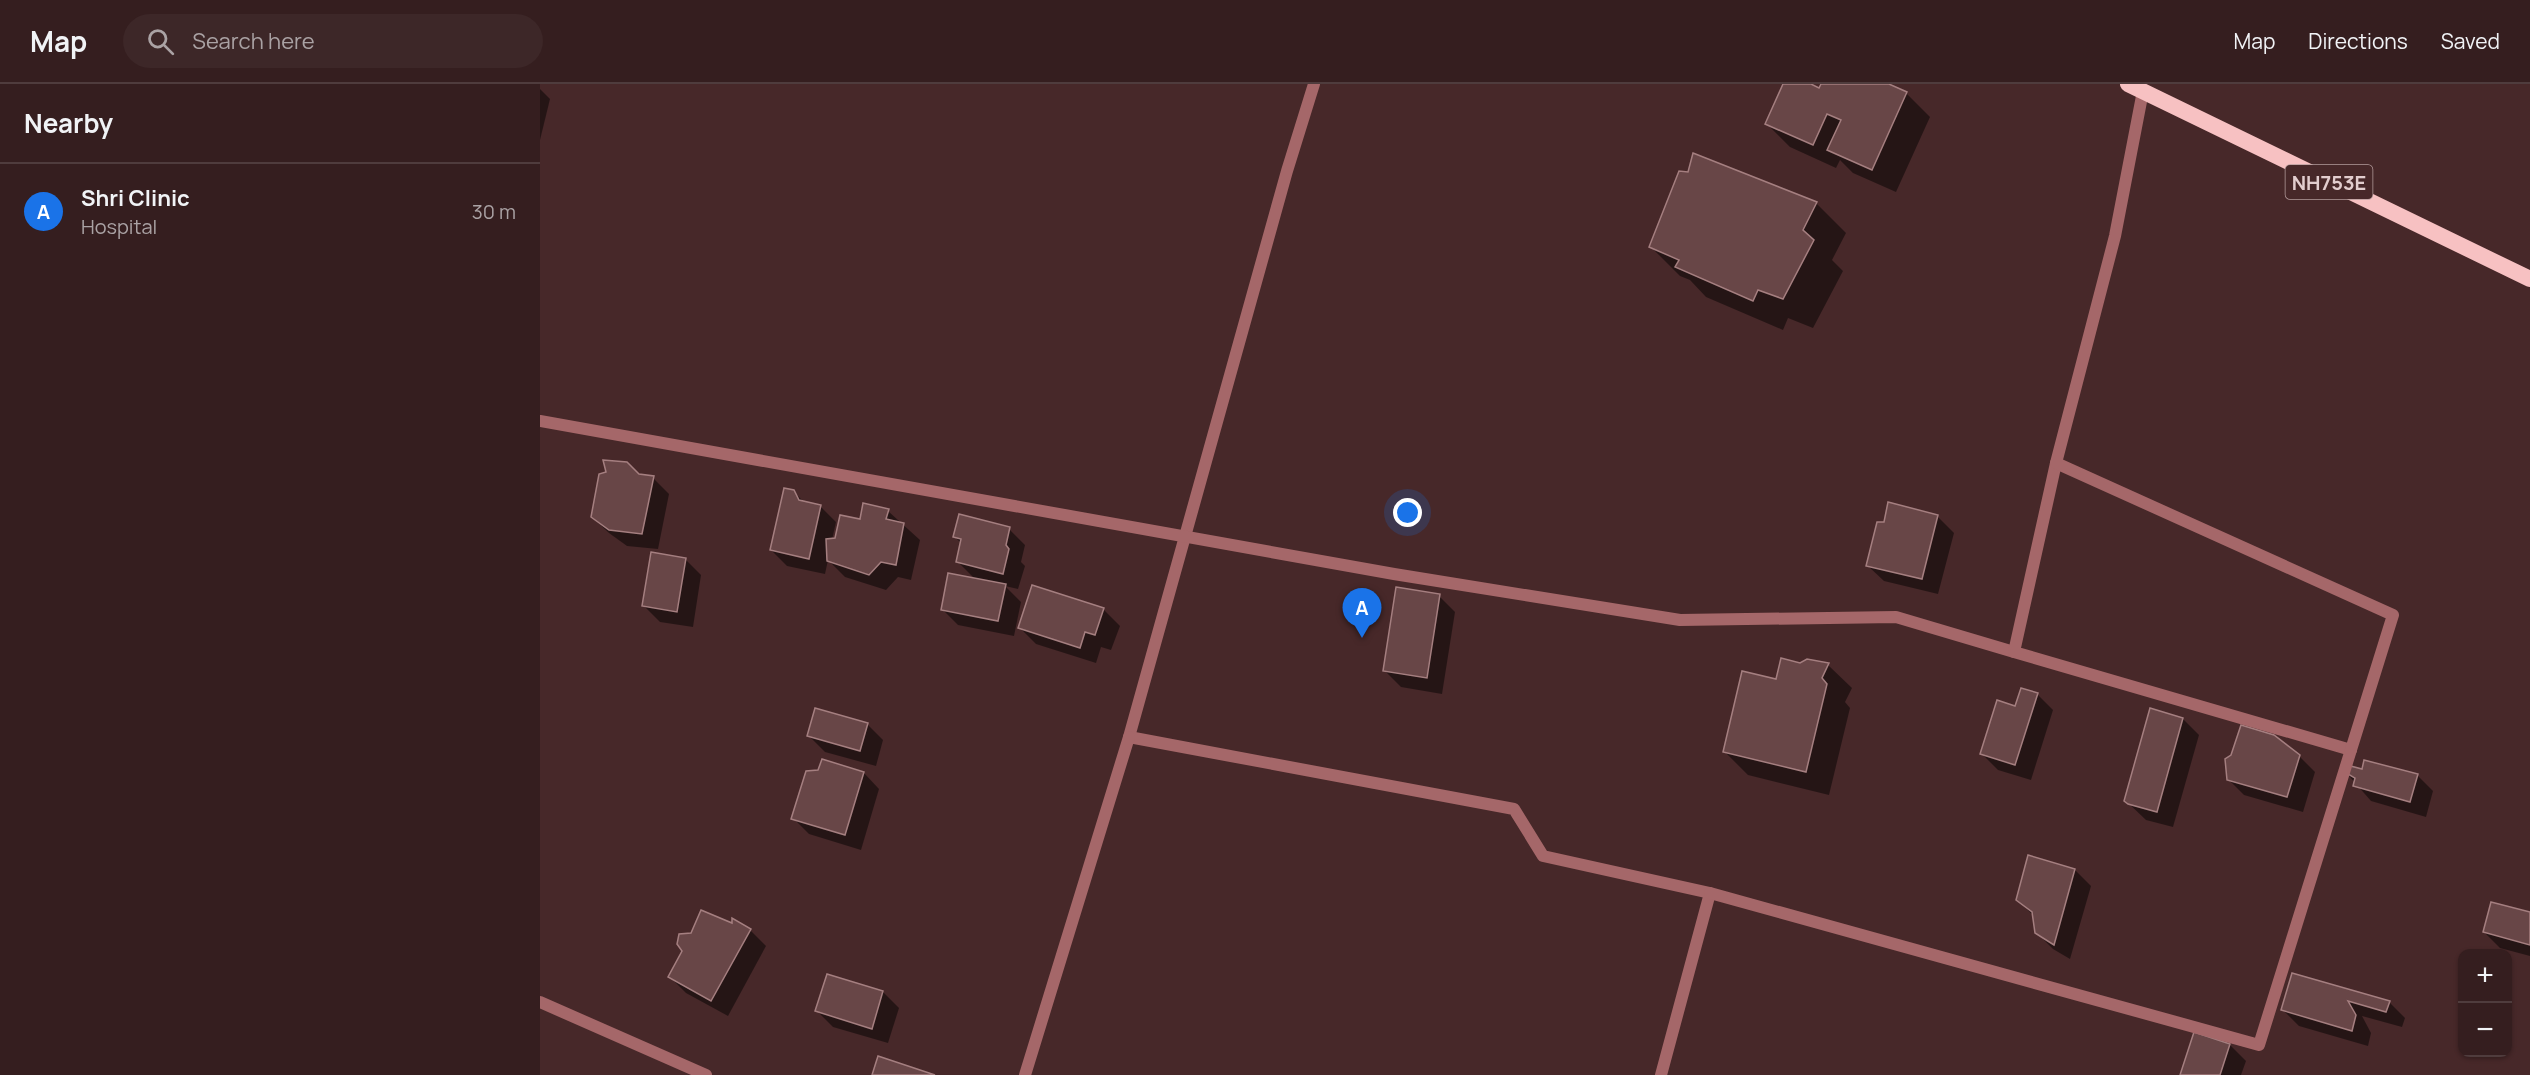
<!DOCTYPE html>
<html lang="en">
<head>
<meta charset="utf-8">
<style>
	:root { --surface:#351e1f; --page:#3d2728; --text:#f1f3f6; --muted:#aaa2a4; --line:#4f3c3d; --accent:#1a73e8 }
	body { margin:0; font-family:Manrope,sans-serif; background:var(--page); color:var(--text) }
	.controls { position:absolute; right:18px; bottom:18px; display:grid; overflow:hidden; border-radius:12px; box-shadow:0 2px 4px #0004 }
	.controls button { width:54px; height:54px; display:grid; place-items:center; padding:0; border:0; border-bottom:2px solid var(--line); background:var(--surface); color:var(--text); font:30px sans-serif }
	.you { position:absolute; left:868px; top:429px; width:21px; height:21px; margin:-15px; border:4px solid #fff; border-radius:50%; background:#1a73e8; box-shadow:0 0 0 9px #1a73e833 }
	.badge { display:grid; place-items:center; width:39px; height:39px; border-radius:50%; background:var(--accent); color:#fff; font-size:20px; font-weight:700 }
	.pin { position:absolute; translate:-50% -50px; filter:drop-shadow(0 2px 3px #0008) }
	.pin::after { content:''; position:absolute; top:32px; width:21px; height:18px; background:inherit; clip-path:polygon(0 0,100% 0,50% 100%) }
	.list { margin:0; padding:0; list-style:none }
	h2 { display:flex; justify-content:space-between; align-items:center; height:78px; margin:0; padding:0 24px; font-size:26px }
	h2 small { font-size:20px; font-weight:400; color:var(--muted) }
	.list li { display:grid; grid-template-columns:39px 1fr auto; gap:18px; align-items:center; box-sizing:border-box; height:96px; padding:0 24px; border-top:2px solid var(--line) }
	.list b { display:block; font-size:22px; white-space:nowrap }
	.list p { margin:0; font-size:20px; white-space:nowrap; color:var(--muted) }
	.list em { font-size:20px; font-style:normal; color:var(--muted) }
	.icon { flex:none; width:33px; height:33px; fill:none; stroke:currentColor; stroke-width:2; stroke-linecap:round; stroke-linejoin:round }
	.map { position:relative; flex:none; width:1990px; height:991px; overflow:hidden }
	header { display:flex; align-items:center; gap:36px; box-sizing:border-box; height:84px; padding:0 30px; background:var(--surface); border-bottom:2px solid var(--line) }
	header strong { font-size:28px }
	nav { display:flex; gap:33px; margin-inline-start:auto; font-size:21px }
	.search { width:420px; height:54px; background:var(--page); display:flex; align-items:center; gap:15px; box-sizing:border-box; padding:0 21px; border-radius:33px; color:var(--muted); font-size:22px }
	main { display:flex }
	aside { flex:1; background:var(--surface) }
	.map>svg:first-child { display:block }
</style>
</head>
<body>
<header>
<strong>Map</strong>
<div class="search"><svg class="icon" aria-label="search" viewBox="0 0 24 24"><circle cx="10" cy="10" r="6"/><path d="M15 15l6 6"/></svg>Search here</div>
<nav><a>Map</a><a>Directions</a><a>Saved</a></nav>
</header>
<main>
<aside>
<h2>Nearby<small></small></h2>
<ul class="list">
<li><span class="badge">A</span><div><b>Shri Clinic</b><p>Hospital</p></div><em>30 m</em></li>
</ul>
</aside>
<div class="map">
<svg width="1990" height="991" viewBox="0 0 1990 991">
	<rect width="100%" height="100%" fill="#472829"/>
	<!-- shadow -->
	<g fill="#0007">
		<path d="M 1244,0 L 1267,0 L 1280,6 L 1283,0 L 1346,0 L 1366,9 L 1390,33 L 1356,108 L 1313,89 L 1300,76 L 1296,84 L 1250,63 L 1227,40 Z"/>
		<path d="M 0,5 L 10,15 L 0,56 Z"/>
		<path d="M 1276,119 L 1306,149 L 1292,176 L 1303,187 L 1273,244 L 1248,234 L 1243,246 L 1166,213 L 1150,196 L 1140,192 L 1110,162 Z"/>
		<path d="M 99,391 L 113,394 L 129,410 L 118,465 L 87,462 L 69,449 L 52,433 Z"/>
		<path d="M 254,408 L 265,419 L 280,422 L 296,438 L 292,456 L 297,456 L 321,437 L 348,427 L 380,456 L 371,496 L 358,493 L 346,506 L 305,493 L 288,476 L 285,490 L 247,482 L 231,466 Z"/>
		<path d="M 1349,420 L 1398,433 L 1414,449 L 1398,510 L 1344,497 L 1328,482 L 1345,439 Z"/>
		<path d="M 469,445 L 485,461 L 481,478 L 485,482 L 478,505 L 465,502 L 481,518 L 474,552 L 418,541 L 402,525 L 436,496 L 417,477 L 422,460 L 414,452 Z"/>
		<path d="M 145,475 L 161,491 L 153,543 L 120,538 L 104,522 Z"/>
		<path d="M 493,502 L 564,526 L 580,542 L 571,566 L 561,563 L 556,579 L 496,560 L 480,544 Z"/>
		<path d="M 899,512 L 915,528 L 902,610 L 861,603 L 845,587 Z"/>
		<path d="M 1268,577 L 1288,581 L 1312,604 L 1305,618 L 1310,624 L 1289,711 L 1208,691 L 1184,667 L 1237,597 Z"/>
		<path d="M 1497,610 L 1513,626 L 1491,696 L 1458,686 L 1442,670 L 1476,623 Z"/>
		<path d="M 1643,635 L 1659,651 L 1633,743 L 1606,736 L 1585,716 Z"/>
		<path d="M 327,640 L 343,656 L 336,682 L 285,668 L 269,652 Z"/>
		<path d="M 1759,672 L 1775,688 L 1763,728 L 1704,711 L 1688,695 Z"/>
		<path d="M 1803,685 L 1877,691 L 1893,707 L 1886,733 L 1831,717 Z"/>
		<path d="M 324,689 L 339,705 L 321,766 L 269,750 L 253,734 Z"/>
		<path d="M 1489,773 L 1535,786 L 1551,802 L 1530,875 L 1513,865 L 1497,849 L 1494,832 L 1477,816 Z"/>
		<path d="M 1990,830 L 1990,872 L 1960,864 L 1944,848 Z"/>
		<path d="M 210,846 L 226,862 L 188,932 L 146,909 L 130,893 L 144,867 Z"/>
		<path d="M 1753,891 L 1849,918 L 1865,934 L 1862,943 L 1822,932 L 1831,949 L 1828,962 L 1759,942 L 1743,926 Z"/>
		<path d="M 288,892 L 343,908 L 359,924 L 348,959 L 293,943 L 277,927 Z"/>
		<path d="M 1690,961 L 1706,977 L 1701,991 L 1642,991 Z"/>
	</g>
	<!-- building -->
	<g fill="#684647" stroke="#a57f80" stroke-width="1.5">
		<path d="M 1243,0 L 1271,0 L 1279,4 L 1281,0 L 1349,0 L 1367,8 L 1332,86 L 1287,66 L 1301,36 L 1287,30 L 1273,61 L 1225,40 Z"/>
		<path d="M 1153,69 L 1277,118 L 1263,146 L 1274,156 L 1243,215 L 1218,206 L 1213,217 L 1135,183 L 1139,176 L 1109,163 L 1139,87 L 1148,88 Z"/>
		<path d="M 63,376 L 87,378 L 99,390 L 114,392 L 102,450 L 69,446 L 51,433 L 59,390 L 66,388 Z"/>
		<path d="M 244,404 L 254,406 L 259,416 L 281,421 L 269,475 L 230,466 Z"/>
		<path d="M 1348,418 L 1398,431 L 1382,495 L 1326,482 L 1337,438 L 1344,438 Z"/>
		<path d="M 323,419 L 349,425 L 346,435 L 364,439 L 356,481 L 341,478 L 329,491 L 287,477 L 286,455 L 295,454 L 300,431 L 320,435 Z"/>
		<path d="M 419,430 L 470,443 L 466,461 L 469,465 L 463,490 L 416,478 L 421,455 L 413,453 Z"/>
		<path d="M 111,468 L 146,474 L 137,528 L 102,522 Z"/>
		<path d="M 408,489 L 466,500 L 458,537 L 401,526 Z"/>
		<path d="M 492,501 L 564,524 L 555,551 L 545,548 L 540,564 L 478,544 Z"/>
		<path d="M 856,503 L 900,510 L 887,594 L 843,587 Z"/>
		<path d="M 1241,574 L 1260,579 L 1267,575 L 1289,579 L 1282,594 L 1287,600 L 1266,688 L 1183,668 L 1202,587 L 1236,595 Z"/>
		<path d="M 1481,604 L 1498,609 L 1475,681 L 1440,670 L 1457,616 L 1475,622 Z"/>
		<path d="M 275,624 L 328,639 L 320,667 L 267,652 Z"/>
		<path d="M 1610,624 L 1643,634 L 1617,728 L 1588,720 L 1584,717 Z"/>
		<path d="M 1701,641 L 1734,651 L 1760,671 L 1747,713 L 1687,696 L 1685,675 L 1691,671 Z"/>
		<path d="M 282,675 L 324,688 L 305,751 L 251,735 L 266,687 L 278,686 Z"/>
		<path d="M 1824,676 L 1878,690 L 1870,718 L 1813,702 L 1815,694 L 1801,686 L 1803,680 L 1822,685 Z"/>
		<path d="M 1488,771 L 1535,785 L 1514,861 L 1495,849 L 1492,828 L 1476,816 Z"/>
		<path d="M 1951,818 L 1990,828 L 1990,861 L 1943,848 Z"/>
		<path d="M 161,826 L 192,839 L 192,834 L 211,845 L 171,917 L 128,893 L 142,867 L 137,860 L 139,850 L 151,849 Z"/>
		<path d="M 1752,889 L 1850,917 L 1846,928 L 1808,917 L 1816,931 L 1812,947 L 1741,926 Z"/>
		<path d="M 287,890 L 343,907 L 332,945 L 275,927 Z"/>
		<path d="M 1654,948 L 1690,960 L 1680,991 L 1640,991 Z"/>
		<path d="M 338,972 L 395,991 L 332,991 Z"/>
	</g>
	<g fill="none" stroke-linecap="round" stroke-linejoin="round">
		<!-- minor -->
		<g stroke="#a56769" stroke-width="12">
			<path d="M 774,0 L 747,87 L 589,653 L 974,725 L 1003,772 L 1170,809 L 1121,991"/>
			<path d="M 0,337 L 854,490 L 1140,536 L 1356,533 L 1474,568"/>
			<path d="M 1516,379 L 1474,568 L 1811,666"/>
			<path d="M 1170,809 L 1719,961 L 1853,531 L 1516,379 L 1575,152 L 1603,7"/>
			<path d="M 0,918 L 166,991"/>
			<path d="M 485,991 L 589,653"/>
		</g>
		<!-- trunk -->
		<path stroke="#f7c1c2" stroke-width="16" d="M 1588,0 L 1990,195"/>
	</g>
	<g text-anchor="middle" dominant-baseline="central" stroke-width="4.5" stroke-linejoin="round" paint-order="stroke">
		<!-- shield labels -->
		<rect fill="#472829" stroke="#b49c9c" stroke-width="1.5" x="1745.5" y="81" width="87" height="34" rx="4.5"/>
		<g font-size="20" font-weight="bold" fill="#e2cdce">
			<text x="1789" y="98">NH753E</text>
		</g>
	</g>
</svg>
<div class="controls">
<button>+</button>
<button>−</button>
</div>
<div class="you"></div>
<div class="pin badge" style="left:822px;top:554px">A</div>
</div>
</main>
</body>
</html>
